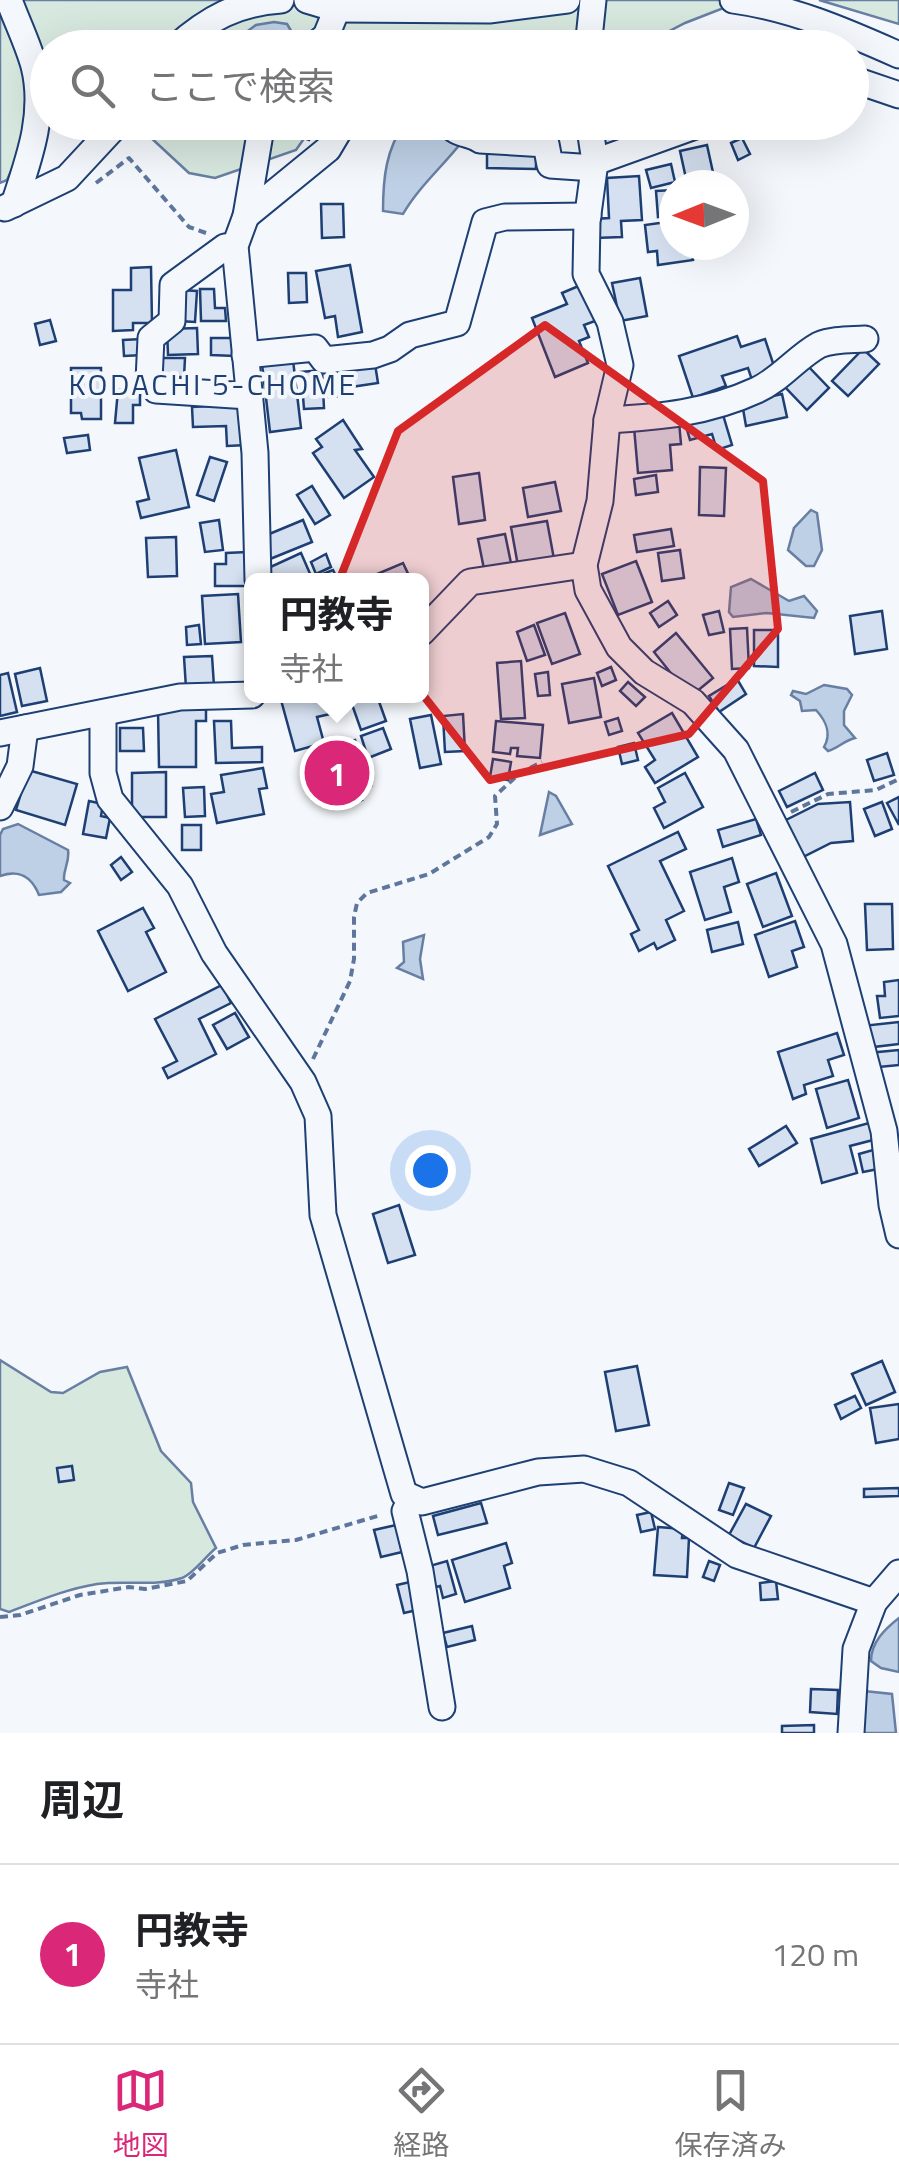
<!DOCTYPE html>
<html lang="ja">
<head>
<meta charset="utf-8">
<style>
	:root { --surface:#fff; --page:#f6f6f6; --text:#202124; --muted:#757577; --line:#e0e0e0; --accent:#db2777 }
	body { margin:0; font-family:"Titillium Web","Noto Sans JP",sans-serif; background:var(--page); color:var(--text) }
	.compass { position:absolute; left:659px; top:170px; width:90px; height:90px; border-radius:50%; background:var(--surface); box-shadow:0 10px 40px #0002; rotate:269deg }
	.you { position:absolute; left:430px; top:1170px; width:35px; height:35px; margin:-25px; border:8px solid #fff; border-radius:50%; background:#1a73e8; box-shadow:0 0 0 15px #1a73e833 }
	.badge { display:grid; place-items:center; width:65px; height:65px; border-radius:50%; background:var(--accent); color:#fff; font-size:32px; font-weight:700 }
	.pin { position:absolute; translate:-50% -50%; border:5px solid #fff; box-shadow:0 2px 10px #0006 }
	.popup { position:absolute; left:244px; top:573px; width:185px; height:130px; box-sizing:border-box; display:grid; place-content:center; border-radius:15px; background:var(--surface); filter:drop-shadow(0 2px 8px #0005); font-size:32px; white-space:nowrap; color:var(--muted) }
	.popup b { font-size:38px; color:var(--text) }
	.popup::after { content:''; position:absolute; left:50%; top:100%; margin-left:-20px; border:20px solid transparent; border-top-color:var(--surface) }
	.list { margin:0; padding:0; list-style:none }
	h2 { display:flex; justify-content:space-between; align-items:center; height:130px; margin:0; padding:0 40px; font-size:42px }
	h2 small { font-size:32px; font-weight:400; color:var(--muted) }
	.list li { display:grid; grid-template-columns:65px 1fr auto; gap:30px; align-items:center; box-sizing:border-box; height:180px; padding:0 40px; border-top:2px solid var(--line) }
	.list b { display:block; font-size:38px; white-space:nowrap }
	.list p { margin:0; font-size:32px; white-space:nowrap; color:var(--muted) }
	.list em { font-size:32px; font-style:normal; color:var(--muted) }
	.icon { flex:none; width:55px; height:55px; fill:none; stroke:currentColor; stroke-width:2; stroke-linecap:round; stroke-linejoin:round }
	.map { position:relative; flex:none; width:899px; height:1733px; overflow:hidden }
	.search { position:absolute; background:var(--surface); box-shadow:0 10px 40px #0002; left:30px; right:30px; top:30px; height:110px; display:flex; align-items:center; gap:25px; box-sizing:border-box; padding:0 35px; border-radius:55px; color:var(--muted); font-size:38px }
	.sheet { height:310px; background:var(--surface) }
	nav { display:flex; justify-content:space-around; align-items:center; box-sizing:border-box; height:140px; border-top:2px solid var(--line); background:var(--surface); font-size:28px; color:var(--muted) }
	nav a { display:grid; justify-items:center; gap:5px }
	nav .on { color:var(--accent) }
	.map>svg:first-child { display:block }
</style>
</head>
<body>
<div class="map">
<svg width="899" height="1733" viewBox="0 0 899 1733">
	<rect width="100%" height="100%" fill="#f4f7fb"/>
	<!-- green -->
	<g fill="#d7e8df" stroke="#687fa3" stroke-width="2.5">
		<path d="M 0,0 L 744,0 L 685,23 L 639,47 L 48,48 L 47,90 L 7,180 L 0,183 Z"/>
		<path d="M 819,0 L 899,0 L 899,24 Z"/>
		<path d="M 135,123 L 315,123 L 296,150 L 215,178 L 189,173 Z"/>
		<path d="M 0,1360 L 51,1392 L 63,1393 L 100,1372 L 127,1367 L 161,1451 L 191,1483 L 193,1502 L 216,1548 C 206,1556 193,1574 182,1578 C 154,1587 126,1580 97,1584 C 66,1589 38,1601 9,1612 L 0,1609 Z"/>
	</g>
	<!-- water -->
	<g fill="#bed0e5" stroke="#687fa3" stroke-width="2.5">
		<path d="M 274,22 L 287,24 L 293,34 L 277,47 L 226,47 L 256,25 Z"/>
		<path d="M 405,123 L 441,123 L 461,143 C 441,168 418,188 403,214 L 383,211 C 383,178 386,149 405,123 Z"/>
		<path d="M 811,510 L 817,513 L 822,550 L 814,566 L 806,566 L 788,550 L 794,528 Z"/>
		<path d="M 751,579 L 789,601 L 804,596 L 817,611 L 814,618 L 767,613 L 733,617 L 729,612 L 731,587 Z"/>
		<path d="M 824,685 L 847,689 L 852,695 L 844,711 L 844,725 L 855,738 C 843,741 839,748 828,751 L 824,747 C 832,733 826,721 816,710 L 802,711 L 800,701 L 791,695 L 793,691 L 806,694 Z"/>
		<path d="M 549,792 L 556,796 L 572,824 L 540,835 Z"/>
		<path d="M 18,824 L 68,850 C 70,862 63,869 64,880 L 70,883 L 61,892 L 39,895 C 32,877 19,869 0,876 L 0,835 L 3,829 Z"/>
		<path d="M 424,935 L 420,959 L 423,979 L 397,968 L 404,962 L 403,942 Z"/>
		<path d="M 899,1618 L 899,1672 L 881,1668 L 871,1661 C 871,1642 885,1629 899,1618 Z"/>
		<path d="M 864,1691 L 892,1694 L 896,1733 L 859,1733 Z"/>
	</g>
	<!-- building -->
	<g fill="#d5e0f0" stroke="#1d3f73" stroke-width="2.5">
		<path d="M 286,122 L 316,122 L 309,140 L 283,130 Z"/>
		<path d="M 748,122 L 778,122 L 780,128 L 753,137 Z"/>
		<path d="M 598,131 L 630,134 L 632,144 L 603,152 Z"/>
		<path d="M 742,138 L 750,154 L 738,160 L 731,143 Z"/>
		<path d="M 707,145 L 714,177 L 687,183 L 680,151 Z"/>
		<path d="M 487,152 L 536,152 L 536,169 L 487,168 Z"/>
		<path d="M 671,164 L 675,182 L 651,188 L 646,170 Z"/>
		<path d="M 639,176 L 642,220 L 621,221 L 622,237 L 595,238 L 594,219 L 609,218 L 607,178 Z"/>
		<path d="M 674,190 L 674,215 L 658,217 L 656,191 Z"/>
		<path d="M 321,204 L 343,204 L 344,237 L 322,238 Z"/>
		<path d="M 674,221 L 674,245 L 691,245 L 693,260 L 658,265 L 657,251 L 648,252 L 645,225 Z"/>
		<path d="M 350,265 L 362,332 L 338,337 L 335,316 L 325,318 L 316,271 Z"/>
		<path d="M 151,267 L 152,323 L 133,323 L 133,330 L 113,331 L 113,290 L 131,290 L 131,268 Z"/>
		<path d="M 288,273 L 306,273 L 307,302 L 289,303 Z"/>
		<path d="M 640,278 L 647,316 L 620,321 L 612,283 Z"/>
		<path d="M 581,285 L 595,321 L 584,325 L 589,337 L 579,341 L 588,363 L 555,377 L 532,318 L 567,304 L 562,293 Z"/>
		<path d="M 200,289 L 214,289 L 215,308 L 225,308 L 226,321 L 201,321 Z"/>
		<path d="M 180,290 L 197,291 L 195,322 L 179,321 Z"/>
		<path d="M 50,320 L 56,341 L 40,345 L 35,324 Z"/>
		<path d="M 197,328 L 198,354 L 168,355 L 167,329 Z"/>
		<path d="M 737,336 L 741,347 L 765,339 L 776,372 L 752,380 L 748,368 L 722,376 L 726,386 L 693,398 L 679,356 Z"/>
		<path d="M 211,338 L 235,338 L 235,356 L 211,355 Z"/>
		<path d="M 142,339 L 143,355 L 124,356 L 123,340 Z"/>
		<path d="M 863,349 L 879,364 L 848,396 L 832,381 Z"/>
		<path d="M 158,358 L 185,358 L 184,377 L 158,377 Z"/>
		<path d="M 293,360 L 301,428 L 270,432 L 262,364 Z"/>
		<path d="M 375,364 L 378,383 L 351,387 L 348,369 Z"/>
		<path d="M 806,364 L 829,388 L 807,410 L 784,386 Z"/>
		<path d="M 71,368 L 101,368 L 101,419 L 82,419 L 81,413 L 71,413 Z"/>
		<path d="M 322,370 L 324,408 L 304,409 L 301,372 Z"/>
		<path d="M 340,378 L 341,396 L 329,397 L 328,379 Z"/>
		<path d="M 118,390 L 140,390 L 140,405 L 133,405 L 133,423 L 115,423 Z"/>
		<path d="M 782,394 L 787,417 L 746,426 L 742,403 Z"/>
		<path d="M 245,404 L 247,445 L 227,446 L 226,426 L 193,427 L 192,407 Z"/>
		<path d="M 721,408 L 732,445 L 717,450 L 712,434 L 690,440 L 684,419 Z"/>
		<path d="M 343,420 L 362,449 L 355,450 L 374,477 L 344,498 L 313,453 L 322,447 L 316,439 Z"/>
		<path d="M 679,422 L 681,444 L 670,445 L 672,470 L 638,473 L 634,427 Z"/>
		<path d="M 88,435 L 90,450 L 67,453 L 64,438 Z"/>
		<path d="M 176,450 L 189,507 L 141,518 L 137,502 L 149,499 L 139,458 Z"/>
		<path d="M 210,457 L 227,462 L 214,501 L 197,495 Z"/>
		<path d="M 700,467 L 726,468 L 724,516 L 699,515 Z"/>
		<path d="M 479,473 L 485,520 L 459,524 L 453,477 Z"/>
		<path d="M 656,475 L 658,492 L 636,495 L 634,479 Z"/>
		<path d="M 555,482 L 561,511 L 528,517 L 523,488 Z"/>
		<path d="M 312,486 L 330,515 L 315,524 L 297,495 Z"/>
		<path d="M 219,520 L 223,550 L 205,552 L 200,523 Z"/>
		<path d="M 303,520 L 312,542 L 270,559 L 262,537 Z"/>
		<path d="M 547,521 L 554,559 L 518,566 L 511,527 Z"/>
		<path d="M 671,529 L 674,546 L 637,552 L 634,535 Z"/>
		<path d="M 505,534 L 512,568 L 485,574 L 478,539 Z"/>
		<path d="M 176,537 L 177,576 L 148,577 L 146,538 Z"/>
		<path d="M 680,550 L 684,578 L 662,581 L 658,553 Z"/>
		<path d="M 247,552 L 248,586 L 215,586 L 215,564 L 226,564 L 226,553 Z"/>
		<path d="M 301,553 L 311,576 L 300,580 L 267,580 L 266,569 Z"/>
		<path d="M 326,554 L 331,567 L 316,574 L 311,562 Z"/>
		<path d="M 636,561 L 652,602 L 618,615 L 602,574 Z"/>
		<path d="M 403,563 L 411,580 L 363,580 Z"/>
		<path d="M 333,570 L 338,580 L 307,580 Z"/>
		<path d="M 238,594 L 241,642 L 205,644 L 202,596 Z"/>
		<path d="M 668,601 L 677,615 L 659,627 L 650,613 Z"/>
		<path d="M 719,611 L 724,632 L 709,635 L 703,615 Z"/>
		<path d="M 882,611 L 887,649 L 855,654 L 850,616 Z"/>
		<path d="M 565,613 L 580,654 L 552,664 L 537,623 Z"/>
		<path d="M 199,625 L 201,644 L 187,645 L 186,627 Z"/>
		<path d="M 534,625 L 545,655 L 527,661 L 517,632 Z"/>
		<path d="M 747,628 L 749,668 L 732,669 L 730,629 Z"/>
		<path d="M 754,630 L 778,630 L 778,667 L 754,666 Z"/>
		<path d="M 676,633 L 713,678 L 690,697 L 654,652 Z"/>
		<path d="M 212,656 L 214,686 L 186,688 L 184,657 Z"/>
		<path d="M 521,661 L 525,718 L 501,719 L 497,663 Z"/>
		<path d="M 611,667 L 616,680 L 602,686 L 597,673 Z"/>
		<path d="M 40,668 L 47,701 L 22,706 L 15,674 Z"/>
		<path d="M 548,672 L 550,695 L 538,696 L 535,674 Z"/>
		<path d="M 8,673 L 17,712 L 0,716 L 0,675 Z"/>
		<path d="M 594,678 L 601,717 L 569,723 L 562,684 Z"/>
		<path d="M 737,679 L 746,694 L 719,712 L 709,696 Z"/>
		<path d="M 628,682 L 645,697 L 636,706 L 620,691 Z"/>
		<path d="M 298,696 L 334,696 L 336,703 L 328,706 L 330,714 L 317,717 L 324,743 L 295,751 L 281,700 Z"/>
		<path d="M 349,696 L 377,696 L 386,721 L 361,730 Z"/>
		<path d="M 206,709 L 206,721 L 196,721 L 196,767 L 159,767 L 158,710 Z"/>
		<path d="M 672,713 L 698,757 L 655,783 L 645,767 L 655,760 L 638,733 Z"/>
		<path d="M 463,714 L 465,751 L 445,752 L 443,716 Z"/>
		<path d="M 431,715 L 441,764 L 420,768 L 410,719 Z"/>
		<path d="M 618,718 L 622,731 L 609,735 L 605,722 Z"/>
		<path d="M 214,721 L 231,721 L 232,748 L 262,747 L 262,762 L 216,763 Z"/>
		<path d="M 496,721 L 543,725 L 540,758 L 517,756 L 518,748 L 511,748 L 510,754 L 493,752 Z"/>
		<path d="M 120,728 L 143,728 L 144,751 L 120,751 Z"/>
		<path d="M 383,728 L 391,749 L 368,758 L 361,736 Z"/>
		<path d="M 355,740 L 371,786 L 358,790 L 362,800 L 341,807 L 338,799 L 321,805 L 305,758 Z"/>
		<path d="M 634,743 L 638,760 L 622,764 L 618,747 Z"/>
		<path d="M 887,753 L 894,775 L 874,781 L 867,760 Z"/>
		<path d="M 493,759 L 511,762 L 508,780 L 490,777 Z"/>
		<path d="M 263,768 L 267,788 L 259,789 L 264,814 L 217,823 L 211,794 L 224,792 L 221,775 Z"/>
		<path d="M 28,770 L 77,784 L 65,825 L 16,810 Z"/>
		<path d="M 166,772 L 166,817 L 132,817 L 132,773 Z"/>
		<path d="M 685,773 L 703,807 L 664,828 L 654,808 L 665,802 L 658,788 Z"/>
		<path d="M 815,773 L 823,790 L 787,807 L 779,791 Z"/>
		<path d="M 204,787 L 205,816 L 185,817 L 183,788 Z"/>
		<path d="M 899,797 L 899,825 L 887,803 Z"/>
		<path d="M 89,801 L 103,804 L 101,816 L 110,818 L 106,838 L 83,834 Z"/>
		<path d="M 850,802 L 853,841 L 831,843 L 799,859 L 782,822 L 818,804 Z"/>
		<path d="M 882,802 L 892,829 L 875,836 L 864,809 Z"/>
		<path d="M 756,819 L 761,835 L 723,847 L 718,830 Z"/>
		<rect x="182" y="825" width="19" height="25"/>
		<path d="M 678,832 L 686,849 L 660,861 L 684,911 L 666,920 L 675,940 L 657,949 L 654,943 L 639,951 L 631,934 L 639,930 L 608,866 Z"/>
		<path d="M 121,857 L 132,872 L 121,880 L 111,865 Z"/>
		<path d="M 732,858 L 739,882 L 724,887 L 731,912 L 705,920 L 690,872 Z"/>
		<path d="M 776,873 L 792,916 L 763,927 L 747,884 Z"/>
		<path d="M 865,904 L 892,904 L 893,949 L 867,950 Z"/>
		<path d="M 143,908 L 154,928 L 146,932 L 166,972 L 128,991 L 98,931 Z"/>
		<path d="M 795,921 L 804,947 L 792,951 L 797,967 L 769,977 L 755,935 Z"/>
		<path d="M 738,922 L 743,944 L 712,952 L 707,930 Z"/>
		<path d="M 899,980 L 899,1016 L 880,1018 L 877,996 L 885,996 L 884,982 Z"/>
		<path d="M 222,985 L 231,1003 L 199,1019 L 216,1054 L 168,1078 L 163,1068 L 177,1061 L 155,1019 Z"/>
		<path d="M 235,1013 L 249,1037 L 227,1049 L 213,1025 Z"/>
		<path d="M 899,1022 L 899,1044 L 865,1048 L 862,1026 Z"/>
		<path d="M 837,1033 L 844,1055 L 828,1060 L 833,1076 L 804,1085 L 806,1094 L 793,1099 L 778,1052 Z"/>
		<path d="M 899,1050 L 899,1065 L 869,1068 L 868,1053 Z"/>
		<path d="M 848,1080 L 859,1118 L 827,1128 L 816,1089 Z"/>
		<path d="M 869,1123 L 873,1140 L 850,1146 L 857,1173 L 822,1183 L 811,1139 Z"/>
		<path d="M 786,1126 L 797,1143 L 759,1166 L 749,1149 Z"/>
		<path d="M 873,1150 L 878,1169 L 863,1172 L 859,1154 Z"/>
		<path d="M 399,1205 L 415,1255 L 388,1263 L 373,1214 Z"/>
		<path d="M 882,1361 L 895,1392 L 866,1405 L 852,1374 Z"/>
		<path d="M 637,1366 L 649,1425 L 616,1431 L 605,1372 Z"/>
		<path d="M 855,1396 L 861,1408 L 841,1419 L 835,1405 Z"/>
		<path d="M 899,1404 L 899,1439 L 876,1443 L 870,1408 Z"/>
		<path d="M 72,1466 L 74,1480 L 59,1482 L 57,1468 Z"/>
		<path d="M 729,1483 L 744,1488 L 733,1515 L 719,1510 Z"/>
		<path d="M 899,1488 L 899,1496 L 864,1497 L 864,1489 Z"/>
		<path d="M 481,1503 L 487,1523 L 438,1535 L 433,1516 Z"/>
		<path d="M 746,1504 L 771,1516 L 754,1548 L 729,1535 Z"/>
		<path d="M 651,1512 L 655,1529 L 641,1532 L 637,1515 Z"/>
		<path d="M 396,1525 L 402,1552 L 381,1557 L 374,1530 Z"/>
		<path d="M 658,1527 L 683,1529 L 682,1538 L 689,1538 L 687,1577 L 654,1575 Z"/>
		<path d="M 506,1543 L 512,1563 L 504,1566 L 510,1588 L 465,1602 L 452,1560 Z"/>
		<path d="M 447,1561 L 456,1594 L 443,1598 L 440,1586 L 432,1588 L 426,1567 Z"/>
		<path d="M 709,1561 L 720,1565 L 714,1581 L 703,1577 Z"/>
		<path d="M 776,1581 L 778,1599 L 761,1600 L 760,1583 Z"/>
		<path d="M 410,1582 L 417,1610 L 404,1613 L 397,1585 Z"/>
		<path d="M 472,1626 L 475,1640 L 447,1647 L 443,1633 Z"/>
		<path d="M 811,1689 L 838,1690 L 837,1714 L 810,1712 Z"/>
		<path d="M 814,1725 L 814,1733 L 782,1733 L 782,1726 Z"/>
	</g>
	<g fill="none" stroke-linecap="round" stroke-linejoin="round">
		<!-- minor casing -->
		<g stroke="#1d3f73" stroke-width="29">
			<g id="minor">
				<path d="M 9,0 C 17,22 28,44 34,66 C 46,114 29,159 14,204"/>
				<path d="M 307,0 L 337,9 L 489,10 L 567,0"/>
				<path d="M 733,0 C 792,8 845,31 899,55"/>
				<path d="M 175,48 C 209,18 237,3 281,0"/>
				<path d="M 311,48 L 326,36 L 337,9"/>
				<path d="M 588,48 L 593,0"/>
				<path d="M 852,79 L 899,95"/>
				<path d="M 448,122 C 456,136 469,132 480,140 L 546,144 L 550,165 L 594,168"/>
				<path d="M 589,122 L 595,162 L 587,221 L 586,274 L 610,322 L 620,365 L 607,420 L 600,501 L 584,565 L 588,590 L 619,647 L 644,672 L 693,702 L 736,750 L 834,944 L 884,1131 L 892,1205 L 899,1235"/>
				<path d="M 595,162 L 706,122"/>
				<path d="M 5,208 L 67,178 L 119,122"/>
				<path d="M 246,216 L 328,149 L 344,122"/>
				<path d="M 235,246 L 225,247 L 173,285 L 172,321 L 151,338 L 149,380 L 156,390 L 249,396"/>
				<path d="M 245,355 L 315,348 L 324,360 L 373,355 L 390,349 L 410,335 L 457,323 L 485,222 L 505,217 L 588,216"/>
				<path d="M 607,420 C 660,417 707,413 757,390 C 781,379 797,357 819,345 C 833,339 850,340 865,339"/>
				<path d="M 258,580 L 255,453 L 235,246 L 246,216 L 262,122"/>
				<path d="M 422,632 L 470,582 L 584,565"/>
				<path d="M 103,713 L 103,773 L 110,799 L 180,886 L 214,953 L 303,1082 L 318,1116 L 323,1215 L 404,1494 L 422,1502 L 538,1472 L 584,1469 L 629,1483 L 737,1555 L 874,1602"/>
				<path d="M 0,733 L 180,697 L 252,695"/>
				<path d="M 0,807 L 20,766 L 25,728"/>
				<path d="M 412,1498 L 405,1511 L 420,1571 L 442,1707"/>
				<path d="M 851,1733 L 856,1649 L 874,1602 L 899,1573"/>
			</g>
		</g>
		<!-- path -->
		<g stroke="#5e769c" stroke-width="4" stroke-dasharray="8 5" stroke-linecap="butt">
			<path d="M 96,183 L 129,158 L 189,227 L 206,233"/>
			<path d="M 791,812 L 828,794 L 876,790 L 899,779"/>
			<path d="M 313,1059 L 350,981 L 354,959 L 354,917 L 357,903 L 367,893 L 429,874 L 489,837 L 497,824 L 495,796 L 520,773 L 542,762"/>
			<path d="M 0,1617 L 20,1615 L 80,1595 L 129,1587 L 145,1589 L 187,1581 L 217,1553 L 243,1545 L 296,1540 L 381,1515"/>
		</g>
		<!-- minor -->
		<use href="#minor" stroke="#f4f7fb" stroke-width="25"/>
	</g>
	<!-- marked area -->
	<path fill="#d62828" fill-opacity="0.2" stroke="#d62828" stroke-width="8" stroke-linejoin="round" d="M 545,325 L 763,481 L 778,629 L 689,734 L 490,780 L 337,586 L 398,431 Z"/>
	<g text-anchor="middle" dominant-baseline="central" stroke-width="8" stroke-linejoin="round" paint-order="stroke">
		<!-- neighbourhood labels -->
		<g font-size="30" letter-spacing="2.5" fill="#1d3f73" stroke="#f4f7fb">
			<text x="213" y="384">KODACHI 5-CHOME</text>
		</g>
	</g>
</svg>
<svg class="compass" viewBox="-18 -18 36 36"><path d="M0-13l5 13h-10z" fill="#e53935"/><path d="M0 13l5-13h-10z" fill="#757577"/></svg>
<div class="you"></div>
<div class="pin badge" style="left:337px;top:773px">1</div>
<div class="popup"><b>円教寺</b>寺社</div>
<div class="search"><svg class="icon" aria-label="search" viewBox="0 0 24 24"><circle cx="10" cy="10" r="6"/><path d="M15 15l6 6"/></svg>ここで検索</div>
</div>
<section class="sheet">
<h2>周辺<small></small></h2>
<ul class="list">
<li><span class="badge">1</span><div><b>円教寺</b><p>寺社</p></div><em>120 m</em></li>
</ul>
</section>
<nav>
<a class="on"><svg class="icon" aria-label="map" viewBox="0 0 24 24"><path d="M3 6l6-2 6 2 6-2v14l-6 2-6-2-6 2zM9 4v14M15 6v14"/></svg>地図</a>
<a><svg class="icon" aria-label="directions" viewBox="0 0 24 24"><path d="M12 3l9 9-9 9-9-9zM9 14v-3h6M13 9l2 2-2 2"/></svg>経路</a>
<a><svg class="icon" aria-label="saved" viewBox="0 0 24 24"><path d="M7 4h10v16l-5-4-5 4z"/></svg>保存済み</a>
</nav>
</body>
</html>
